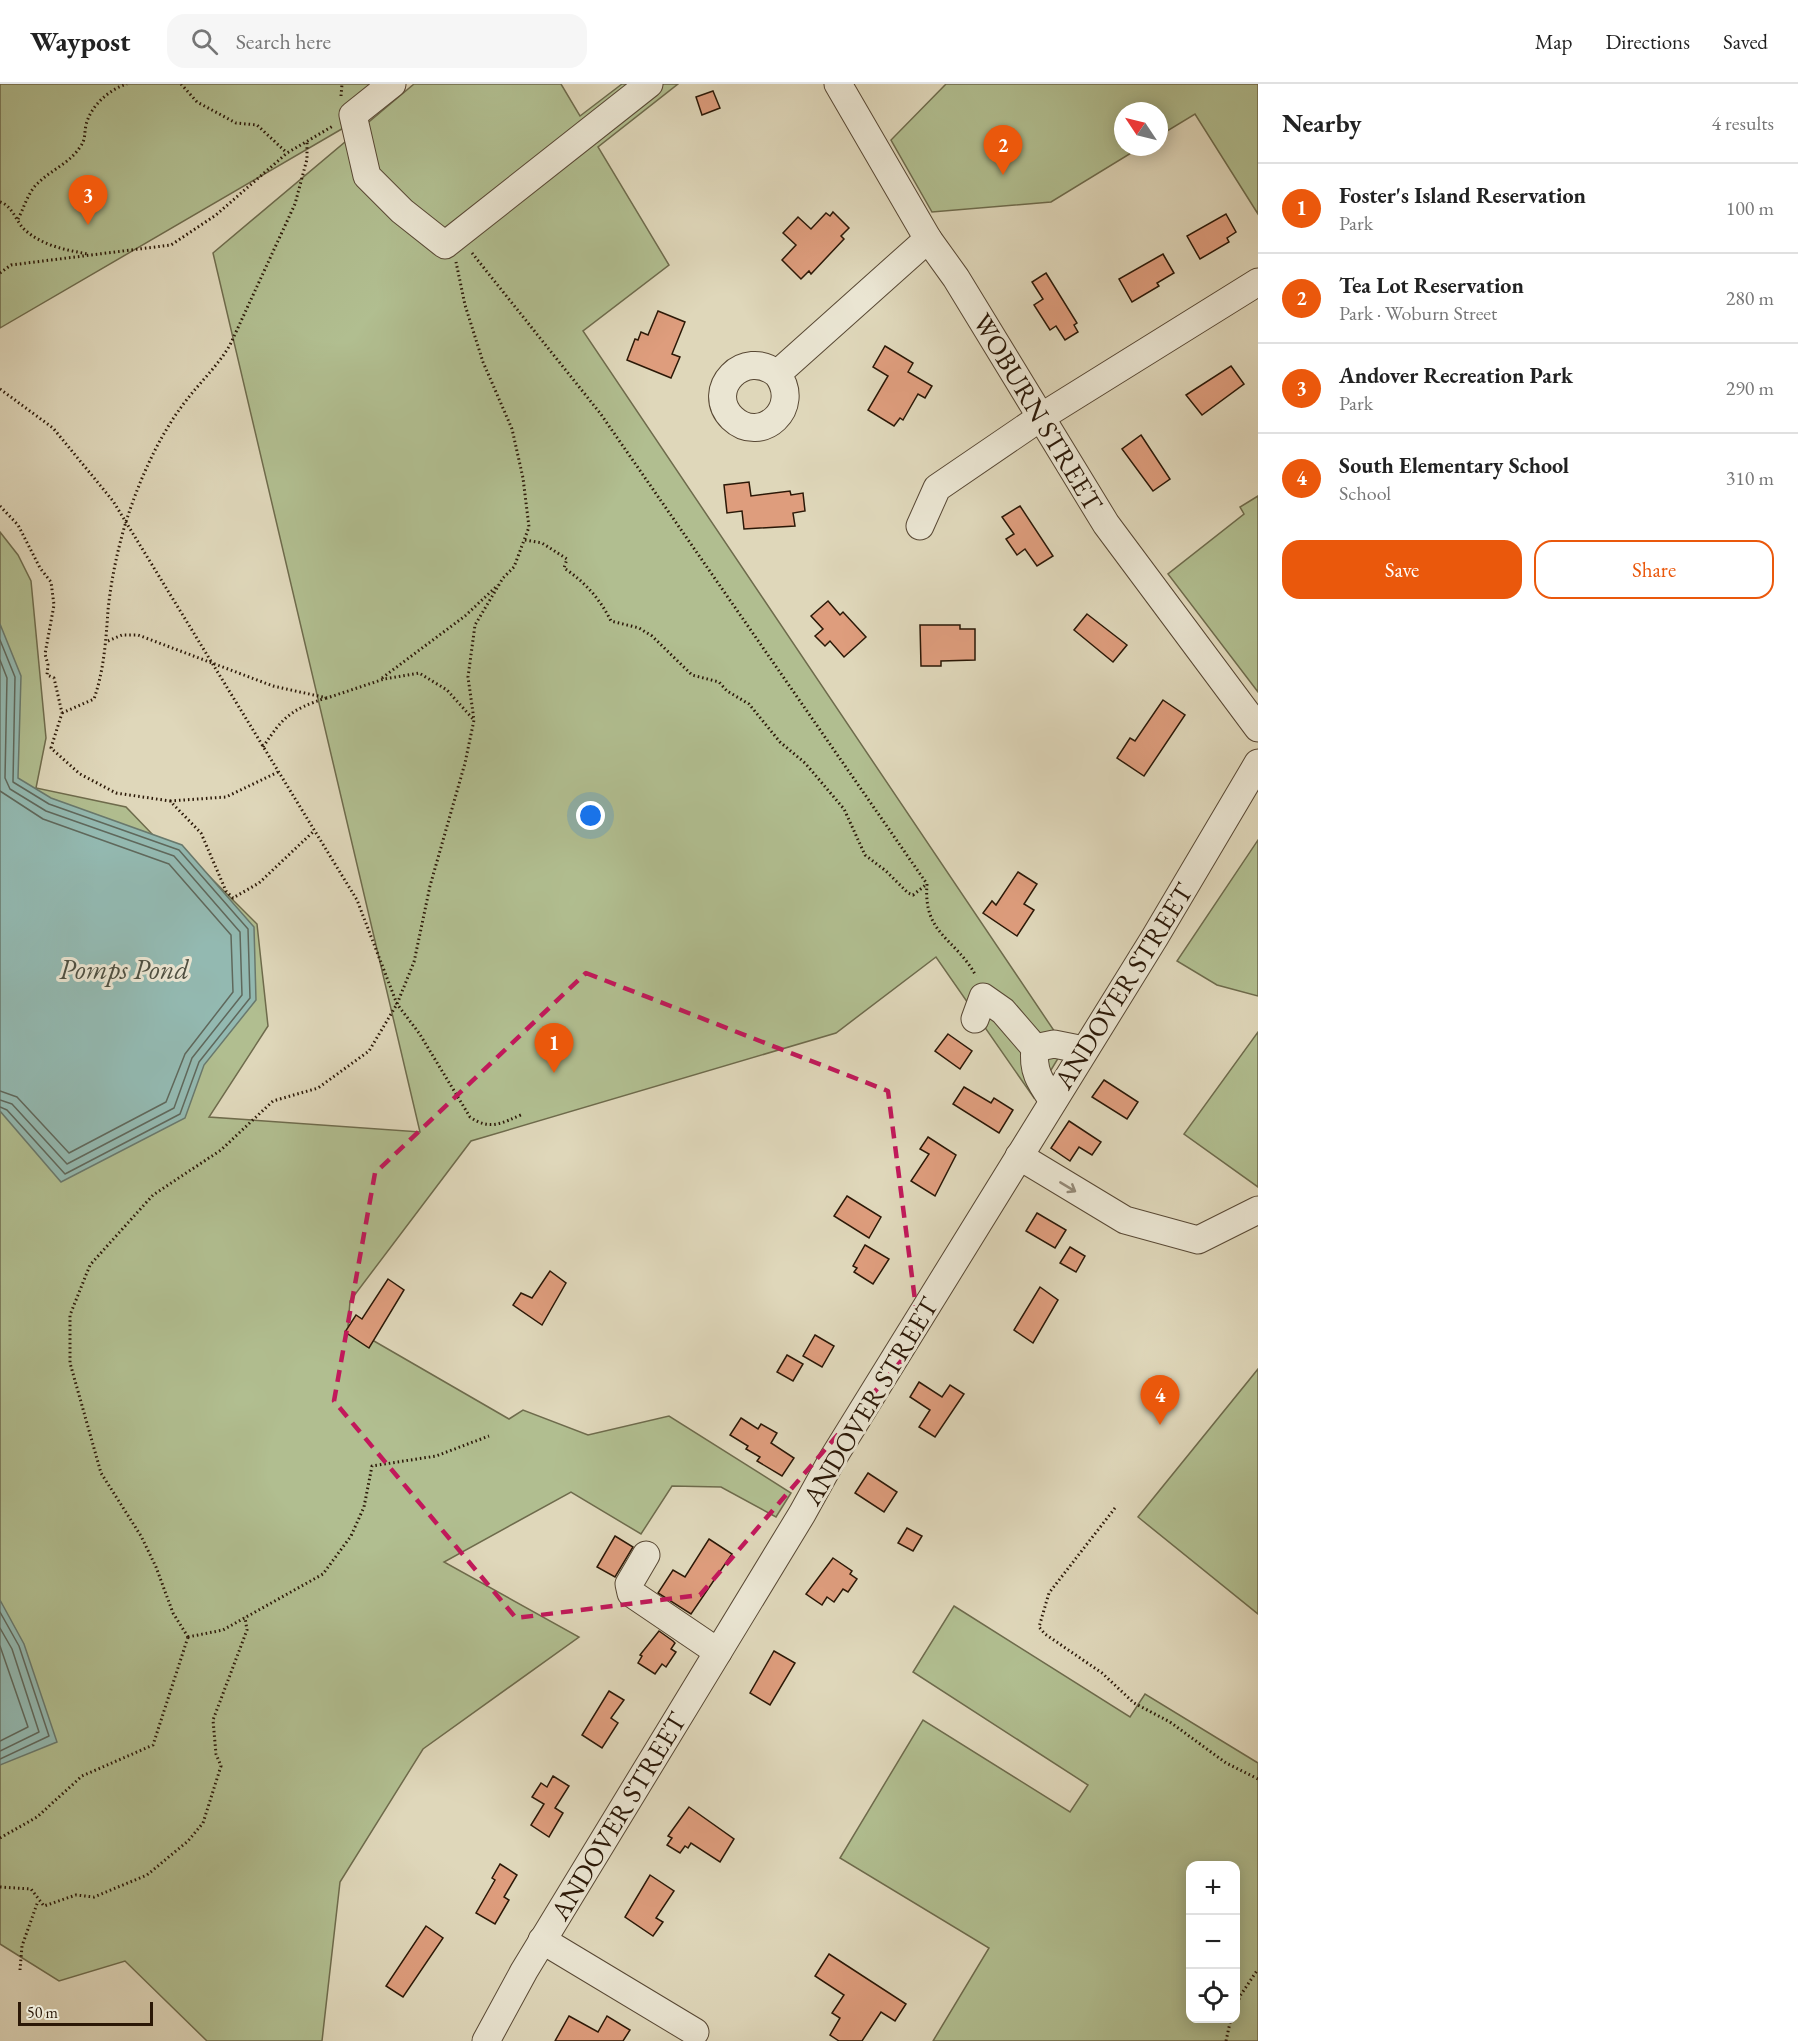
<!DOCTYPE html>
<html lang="en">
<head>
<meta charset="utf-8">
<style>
	:root { --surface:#fff; --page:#f6f6f6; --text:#222; --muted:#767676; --line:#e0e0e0; --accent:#ea580c }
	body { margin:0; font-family:"EB Garamond",serif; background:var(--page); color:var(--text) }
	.controls { position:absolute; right:18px; bottom:18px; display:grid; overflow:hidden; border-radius:12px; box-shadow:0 3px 15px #0003 }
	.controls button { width:54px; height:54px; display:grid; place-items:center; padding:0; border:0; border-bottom:2px solid var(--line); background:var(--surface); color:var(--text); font:30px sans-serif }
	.compass { position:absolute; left:1114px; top:18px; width:54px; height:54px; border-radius:50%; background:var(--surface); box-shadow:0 3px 15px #0003; rotate:305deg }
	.scale { position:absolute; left:18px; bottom:15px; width:135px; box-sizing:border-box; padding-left:6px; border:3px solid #2b1807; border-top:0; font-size:16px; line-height:21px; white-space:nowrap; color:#2b1807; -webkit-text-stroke:4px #eae5d2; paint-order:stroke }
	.you { position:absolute; left:591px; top:732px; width:21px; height:21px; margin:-15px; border:4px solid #fff; border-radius:50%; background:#1a73e8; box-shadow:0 0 0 9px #1a73e833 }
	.badge { display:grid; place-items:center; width:39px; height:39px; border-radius:50%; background:var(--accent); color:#fff; font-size:20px; font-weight:700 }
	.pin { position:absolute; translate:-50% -50px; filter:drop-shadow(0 2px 3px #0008) }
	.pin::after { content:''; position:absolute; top:32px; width:21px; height:18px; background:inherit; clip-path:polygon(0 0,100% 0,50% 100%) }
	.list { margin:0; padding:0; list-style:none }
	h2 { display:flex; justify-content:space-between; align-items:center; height:78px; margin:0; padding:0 24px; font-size:26px }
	h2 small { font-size:20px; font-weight:400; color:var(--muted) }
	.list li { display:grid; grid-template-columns:39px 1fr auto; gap:18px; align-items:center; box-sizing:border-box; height:90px; padding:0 24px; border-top:2px solid var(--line) }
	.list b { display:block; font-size:22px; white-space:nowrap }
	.list p { margin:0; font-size:20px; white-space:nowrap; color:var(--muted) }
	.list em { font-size:20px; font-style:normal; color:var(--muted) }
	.actions { display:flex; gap:12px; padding:18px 24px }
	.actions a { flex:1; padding:14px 0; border:2px solid var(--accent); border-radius:18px; text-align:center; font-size:21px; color:var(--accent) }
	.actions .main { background:var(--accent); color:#fff }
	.icon { flex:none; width:33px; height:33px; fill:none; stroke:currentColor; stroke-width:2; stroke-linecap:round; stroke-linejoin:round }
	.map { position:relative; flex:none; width:1258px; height:1957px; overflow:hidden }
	header { display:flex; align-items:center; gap:36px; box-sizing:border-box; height:84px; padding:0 30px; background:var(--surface); border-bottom:2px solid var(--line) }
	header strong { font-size:28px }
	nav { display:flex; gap:33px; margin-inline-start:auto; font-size:21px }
	.search { width:420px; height:54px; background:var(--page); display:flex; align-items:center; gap:15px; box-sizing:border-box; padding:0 21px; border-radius:18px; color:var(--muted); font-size:22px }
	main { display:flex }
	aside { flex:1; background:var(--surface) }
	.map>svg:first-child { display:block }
</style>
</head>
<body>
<header>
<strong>Waypost</strong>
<div class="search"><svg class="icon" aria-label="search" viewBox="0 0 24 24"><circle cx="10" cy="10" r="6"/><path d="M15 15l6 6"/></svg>Search here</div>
<nav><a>Map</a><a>Directions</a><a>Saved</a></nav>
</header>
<main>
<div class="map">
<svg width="1258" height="1957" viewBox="0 0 1258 1957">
	<rect width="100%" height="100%" fill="#dfd7ba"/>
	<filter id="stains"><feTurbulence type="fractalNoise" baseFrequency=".00333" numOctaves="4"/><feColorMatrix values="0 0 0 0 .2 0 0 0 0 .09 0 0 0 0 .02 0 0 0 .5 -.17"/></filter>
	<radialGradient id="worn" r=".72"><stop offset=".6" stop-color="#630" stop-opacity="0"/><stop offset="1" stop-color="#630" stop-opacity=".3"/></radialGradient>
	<!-- green -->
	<g fill="#b1be90" stroke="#6e6b4c" stroke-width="1.5" fill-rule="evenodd">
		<path d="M 0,0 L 405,0 L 352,39 L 0,244 Z"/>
		<path d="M 414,0 L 561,0 L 580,32 L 622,0 L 678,0 L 598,63 L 669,181 L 583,247 L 1065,963 L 1034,1014 L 936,873 L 836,949 L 471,1057 L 350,1217 L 348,1242 L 509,1335 L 523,1326 L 588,1351 L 669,1332 L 791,1409 L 776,1433 L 721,1403 L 672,1402 L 641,1450 L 571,1408 L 444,1478 L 579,1553 L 423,1665 L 340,1798 L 322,1957 L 207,1957 L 125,1877 L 59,1897 L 0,1860 L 0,448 L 18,471 L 31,497 L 46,654 L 36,704 L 126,723 L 153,751 L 207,790 L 257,840 L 268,942 L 209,1033 L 420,1048 L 213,169 Z"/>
		<path d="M 946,0 L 1258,0 L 1258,130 L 1195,30 L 1159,52 L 1159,27 L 1123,27 L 1123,63 L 1141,63 L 1051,118 L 932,128 L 891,56 Z"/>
		<path d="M 1258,412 L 1258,608 L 1168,490 L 1244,430 L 1240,423 Z"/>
		<path d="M 1258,756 L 1258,912 L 1217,901 L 1177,877 Z"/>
		<path d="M 1258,948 L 1258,1103 L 1184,1050 Z"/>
		<path d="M 1258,1285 L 1258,1530 L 1138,1433 Z"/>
		<path d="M 954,1522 L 1130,1633 L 1145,1610 L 1258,1679 L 1258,1957 L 933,1957 L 989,1864 L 840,1774 L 923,1636 L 1070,1728 L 1088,1701 L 913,1588 ZM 1190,1782 L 1236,1782 L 1236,1934 L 1190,1934 Z"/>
	</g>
	<!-- water -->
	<g fill="#93b9b1" stroke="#69796d" stroke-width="1.5">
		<path d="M 0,540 L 21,592 L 18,694 L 51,714 L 182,761 L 254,843 L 256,916 L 204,981 L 185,1034 L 61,1098 L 0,1027 Z"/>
		<path d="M 0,1516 L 24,1560 L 57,1658 L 0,1681 Z"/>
	</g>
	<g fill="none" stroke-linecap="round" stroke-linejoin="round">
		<!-- shore -->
		<g stroke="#5f685c" stroke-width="1.5">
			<path d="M 0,556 L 15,593 L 13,698 L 49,720 L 179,766 L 248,845 L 250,914 L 199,978 L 180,1030 L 65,1090 L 7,1026 L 0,1023"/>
			<path d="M 0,576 L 7,594 L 5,694 L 10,705 L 46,727 L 174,772 L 240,848 L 242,911 L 192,974 L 174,1024 L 67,1080 L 12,1020 L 0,1016"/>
			<path d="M 0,707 L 43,735 L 169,780 L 231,851 L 233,908 L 185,970 L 166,1018 L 69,1069 L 17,1013 L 0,1007"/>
			<path d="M 0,1528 L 19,1562 L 49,1652 L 0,1675"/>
			<path d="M 0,1544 L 12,1565 L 39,1648 L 0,1667"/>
			<path d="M 0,1562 L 28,1643 L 0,1657"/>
		</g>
	</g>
	<!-- building -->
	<g fill="#de9d7d" stroke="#2b1807" stroke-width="1.5">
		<path d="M 713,7 L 720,24 L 702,31 L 696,13 Z"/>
		<path d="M 833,128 L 849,144 L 841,152 L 844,155 L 811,190 L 809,187 L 801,195 L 782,176 L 796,161 L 783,149 L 798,133 L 811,145 L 826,129 L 830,132 Z"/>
		<path d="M 1226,130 L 1236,148 L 1227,154 L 1229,158 L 1200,175 L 1187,152 Z"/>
		<path d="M 1163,170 L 1174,189 L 1157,199 L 1159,202 L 1132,218 L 1119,195 Z"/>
		<path d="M 1046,189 L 1077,239 L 1074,241 L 1078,248 L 1065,256 L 1056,242 L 1050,246 L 1034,221 L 1043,215 L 1032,198 Z"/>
		<path d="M 658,227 L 685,238 L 672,270 L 680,273 L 671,294 L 627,276 L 635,255 L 638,256 L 641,248 L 648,251 Z"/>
		<path d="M 885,262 L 913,279 L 908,288 L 932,302 L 925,314 L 918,310 L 903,336 L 900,334 L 894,342 L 868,326 L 888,292 L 873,283 Z"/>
		<path d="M 1231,282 L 1244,300 L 1202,331 L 1186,311 Z"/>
		<path d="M 1141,351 L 1170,395 L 1153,407 L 1122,365 Z"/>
		<path d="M 749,398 L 751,412 L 790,407 L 791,411 L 803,409 L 805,427 L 793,429 L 795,442 L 744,445 L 742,427 L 727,429 L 724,401 Z"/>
		<path d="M 1020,422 L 1053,472 L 1037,482 L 1025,465 L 1017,471 L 1006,455 L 1014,450 L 1002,433 Z"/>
		<path d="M 828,517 L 840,531 L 843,528 L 866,553 L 844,573 L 830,557 L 825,562 L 815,552 L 823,545 L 811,532 Z"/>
		<path d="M 1087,530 L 1127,561 L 1113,578 L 1074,546 Z"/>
		<path d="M 920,541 L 960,541 L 960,545 L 975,545 L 975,576 L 941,577 L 941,582 L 921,582 Z"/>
		<path d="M 1163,616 L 1185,631 L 1144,692 L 1117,674 L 1130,654 L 1135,657 Z"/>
		<path d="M 1018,788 L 1037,800 L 1024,820 L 1034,826 L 1017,852 L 983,829 L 992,817 L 996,821 Z"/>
		<path d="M 948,950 L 972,967 L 960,985 L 935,967 Z"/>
		<path d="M 1104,996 L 1138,1018 L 1127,1035 L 1092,1013 Z"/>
		<path d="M 964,1003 L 991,1019 L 994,1014 L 1013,1026 L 999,1049 L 953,1020 Z"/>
		<path d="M 1069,1037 L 1101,1058 L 1092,1071 L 1079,1063 L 1070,1077 L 1051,1064 Z"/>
		<path d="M 928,1053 L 956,1071 L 935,1112 L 911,1097 L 929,1070 L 920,1065 Z"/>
		<path d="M 847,1112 L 881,1133 L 869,1154 L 834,1132 Z"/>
		<path d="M 1037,1129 L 1066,1146 L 1055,1164 L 1026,1147 Z"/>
		<path d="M 865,1161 L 889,1175 L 873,1200 L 854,1188 L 857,1184 L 853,1182 Z"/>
		<path d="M 1070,1163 L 1085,1172 L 1076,1188 L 1060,1179 Z"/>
		<path d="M 550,1187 L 566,1199 L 542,1241 L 513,1221 L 521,1209 L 532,1214 Z"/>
		<path d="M 388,1195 L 404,1206 L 369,1264 L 345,1248 L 356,1231 L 362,1235 Z"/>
		<path d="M 1040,1203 L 1058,1216 L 1033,1259 L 1014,1246 Z"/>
		<path d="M 815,1251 L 834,1262 L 822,1283 L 803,1272 Z"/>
		<path d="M 787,1271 L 803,1280 L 793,1297 L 777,1288 Z"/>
		<path d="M 919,1298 L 942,1313 L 950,1301 L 964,1310 L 935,1353 L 919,1343 L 930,1326 L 910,1313 Z"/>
		<path d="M 741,1334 L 758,1345 L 761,1340 L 777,1349 L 771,1359 L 794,1374 L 782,1392 L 757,1377 L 760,1373 L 746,1365 L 748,1362 L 730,1351 Z"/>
		<path d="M 868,1389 L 897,1408 L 884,1428 L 855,1409 Z"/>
		<path d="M 907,1444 L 922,1452 L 913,1467 L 898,1459 Z"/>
		<path d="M 615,1452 L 633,1463 L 615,1493 L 597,1483 Z"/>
		<path d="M 709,1455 L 732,1470 L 691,1530 L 658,1509 L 673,1486 L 685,1493 Z"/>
		<path d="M 833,1474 L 852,1487 L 850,1490 L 857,1495 L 848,1508 L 843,1505 L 834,1518 L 827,1513 L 822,1521 L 806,1510 Z"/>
		<path d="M 659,1547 L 673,1557 L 675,1559 L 671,1565 L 676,1568 L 666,1583 L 662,1580 L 655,1590 L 638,1579 L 642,1572 L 640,1571 Z"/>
		<path d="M 774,1567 L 795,1579 L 770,1621 L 750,1609 Z"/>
		<path d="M 609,1607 L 624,1616 L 611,1634 L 618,1639 L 602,1664 L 582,1651 Z"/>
		<path d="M 553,1692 L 569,1702 L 555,1724 L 563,1729 L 549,1753 L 531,1741 L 544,1720 L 532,1713 L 541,1699 L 547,1703 Z"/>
		<path d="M 689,1723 L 734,1755 L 720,1778 L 691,1759 L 688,1764 L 685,1762 L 680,1769 L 667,1761 L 672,1754 L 668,1752 Z"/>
		<path d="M 500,1780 L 517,1791 L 504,1813 L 509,1816 L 495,1840 L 476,1829 L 495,1796 L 492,1794 Z"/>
		<path d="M 650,1791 L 674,1807 L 656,1834 L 663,1838 L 653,1852 L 625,1833 Z"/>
		<path d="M 426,1842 L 443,1854 L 403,1913 L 386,1902 Z"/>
		<path d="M 829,1870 L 906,1920 L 895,1937 L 881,1928 L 862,1957 L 839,1957 L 830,1951 L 840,1934 L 832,1929 L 844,1911 L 815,1892 Z"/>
		<path d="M 569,1932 L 598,1948 L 607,1932 L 630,1946 L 623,1957 L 555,1957 Z"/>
	</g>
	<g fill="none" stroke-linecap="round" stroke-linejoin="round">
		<!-- minor casing -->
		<g stroke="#584834" stroke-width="29">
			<g id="minor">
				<path d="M 392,0 L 353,31 L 367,92 L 402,127 L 445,161 L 649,0"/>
				<path d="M 838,0 L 928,155 L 956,194 L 1106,440 L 1258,644"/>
				<path d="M 777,290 C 803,323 761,362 732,334 C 704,306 744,263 777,290 L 928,155"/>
				<path d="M 920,442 L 937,404 L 1041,333 L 1258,198"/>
				<path d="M 975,935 L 983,913 L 1003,927 L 1035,964"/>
				<path d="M 1053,1017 C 1040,998 1032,987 1035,964 L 1054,960 L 1084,966"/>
				<path d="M 1019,1072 L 1125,1136 L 1198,1156 L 1258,1126"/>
				<path d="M 646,1471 L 629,1500 L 631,1509 L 718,1568"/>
				<path d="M 542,1856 L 695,1948"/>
				<path d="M 486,1957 L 524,1887 L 802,1430 L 833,1374 L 1155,853 L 1258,679"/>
			</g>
		</g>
		<!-- path -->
		<g stroke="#2b1807" stroke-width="3" stroke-dasharray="1.5 3" stroke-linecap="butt">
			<path d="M 181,0 L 197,18 L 236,39 L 257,41 L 287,69"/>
			<path d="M 341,12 L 342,0"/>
			<path d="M 0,118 C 13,122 16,138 25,146 C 43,162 66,166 88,170"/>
			<path d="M 18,135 C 24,124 28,108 38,99 C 51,86 70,79 80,63 C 86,55 84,50 86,41 C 90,23 109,5 127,0"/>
			<path d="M 472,169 L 600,329 L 927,800"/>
			<path d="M 0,189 L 11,181 L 171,161 L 216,131 L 287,69 L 333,42"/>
			<path d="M 0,305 L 53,344 L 113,417 L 357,816 L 397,920 L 419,949 L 470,1033 C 490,1047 502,1039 523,1030"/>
			<path d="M 0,422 L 18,441 L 40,484 L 51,498 L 54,521 L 45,570 L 48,581 L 47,591 L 54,594 L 62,629 L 51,664 L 80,690 L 116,709 L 170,717 L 201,749 L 226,807 L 233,814 L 259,799 L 314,747"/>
			<path d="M 525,456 L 542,459 L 567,475 L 564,484 C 585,498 600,515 611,537 L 639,544 L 652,552 L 692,591 L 719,598 L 727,607 L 749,620 L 780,658 L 805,679 L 844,725 L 865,771 L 886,787 L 908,809 L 913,811 L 927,800"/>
			<path d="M 108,557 L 122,551 L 138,551 L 273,602 L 327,614 L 384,595 L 419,589 L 447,606 L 473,635"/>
			<path d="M 382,594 L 465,532 L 498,501"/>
			<path d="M 62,629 L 94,615 C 104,586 106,556 108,526 C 111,497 117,468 125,441 C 138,399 158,353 185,318 C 200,298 217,283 230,261 L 295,120 L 307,75 L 307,57"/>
			<path d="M 263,663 C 283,633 290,626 326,614"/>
			<path d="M 170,717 L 226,713 L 278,688"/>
			<path d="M 927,800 C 923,851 955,853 976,892"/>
			<path d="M 1115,1424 L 1049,1509 L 1039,1543 L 1045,1550 L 1102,1589 L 1134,1619 L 1170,1638 L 1226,1679 L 1258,1695"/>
			<path d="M 188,1553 L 173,1529 L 156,1483 L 141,1452 L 101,1389 L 70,1279 L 70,1231 L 90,1181 L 153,1111 L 221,1066 L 273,1017 L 318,1004 L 369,967 L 397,920 L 414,878 L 430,802 L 465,679 L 474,636 L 468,593 L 475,541 L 503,494 L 514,483 L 529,443 L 523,394 L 512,345 L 483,278 L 465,221 L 456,178"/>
			<path d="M 188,1553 L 223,1546 L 323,1490 L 351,1452 L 364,1423 L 372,1382 L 436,1372 L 489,1352"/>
			<path d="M 0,1754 L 37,1733 L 82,1692 L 153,1661 L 188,1553"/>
			<path d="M 0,1803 L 31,1805 L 44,1822 L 76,1811 L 94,1813 L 147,1791 L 188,1757 L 203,1739 L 221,1682 L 216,1670 L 213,1636 L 247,1546 L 245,1533"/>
			<path d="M 20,1886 L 22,1862 L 38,1817"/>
			<path d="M 1236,1924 L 1240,1912 L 1258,1885"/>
			<path d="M 1226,1957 L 1231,1934"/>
		</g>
		<!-- minor -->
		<use href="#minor" stroke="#eae5d2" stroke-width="27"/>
	</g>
	<!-- one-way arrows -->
	<defs><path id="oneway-shaft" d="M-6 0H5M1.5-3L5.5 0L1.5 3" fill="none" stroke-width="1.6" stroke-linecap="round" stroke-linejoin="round" transform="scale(1.5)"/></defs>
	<use stroke="#948977" href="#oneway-shaft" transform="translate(1068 1103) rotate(31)"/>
	<!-- marked area -->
	<path fill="none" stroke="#c2185b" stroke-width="4.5" stroke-dasharray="12 8" stroke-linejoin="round" d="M 586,889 L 888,1007 L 920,1255 L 700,1511 L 516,1534 L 334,1317 L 375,1089 Z"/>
	<g text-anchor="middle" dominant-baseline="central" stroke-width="6" stroke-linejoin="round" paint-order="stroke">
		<!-- street labels -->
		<g font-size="27" fill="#2b1807" stroke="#eae5d2">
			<text transform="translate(1038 328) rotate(59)">WOBURN STREET</text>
			<text transform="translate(1123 902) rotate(-58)">ANDOVER STREET</text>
			<text transform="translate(870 1317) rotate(-59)">ANDOVER STREET</text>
			<text transform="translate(618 1732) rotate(-59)">ANDOVER STREET</text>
		</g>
		<!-- water labels -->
		<g font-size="28" font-style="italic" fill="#4f5042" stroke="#eae5d2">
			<text x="124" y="885">Pomps Pond</text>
		</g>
	</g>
	<rect width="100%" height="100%" filter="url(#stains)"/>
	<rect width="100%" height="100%" fill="url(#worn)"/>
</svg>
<div class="controls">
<button>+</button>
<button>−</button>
<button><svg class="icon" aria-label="locate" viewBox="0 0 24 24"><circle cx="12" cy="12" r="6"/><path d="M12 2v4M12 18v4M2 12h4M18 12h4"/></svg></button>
</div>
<svg class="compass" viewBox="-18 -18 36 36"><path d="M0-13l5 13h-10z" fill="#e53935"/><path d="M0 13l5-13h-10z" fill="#767676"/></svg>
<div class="scale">50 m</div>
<div class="you"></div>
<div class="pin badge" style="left:554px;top:989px">1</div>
<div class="pin badge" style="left:1003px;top:91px">2</div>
<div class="pin badge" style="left:88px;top:141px">3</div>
<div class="pin badge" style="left:1160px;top:1341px">4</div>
</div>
<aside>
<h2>Nearby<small>4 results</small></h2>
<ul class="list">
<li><span class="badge">1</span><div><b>Foster's Island Reservation</b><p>Park</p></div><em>100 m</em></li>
<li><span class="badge">2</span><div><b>Tea Lot Reservation</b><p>Park · Woburn Street</p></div><em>280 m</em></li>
<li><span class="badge">3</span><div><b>Andover Recreation Park</b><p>Park</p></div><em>290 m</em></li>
<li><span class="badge">4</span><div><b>South Elementary School</b><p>School</p></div><em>310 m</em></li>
</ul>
<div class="actions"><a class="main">Save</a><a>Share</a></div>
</aside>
</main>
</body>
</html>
